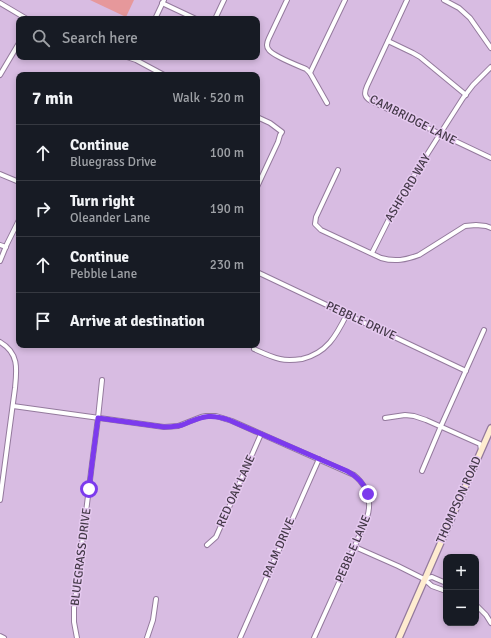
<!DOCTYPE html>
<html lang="en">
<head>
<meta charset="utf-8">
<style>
	:root { --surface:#171b24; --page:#242831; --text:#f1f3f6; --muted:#9ea1a6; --line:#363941 }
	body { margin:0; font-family:Signika,sans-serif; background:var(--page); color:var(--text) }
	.controls { position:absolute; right:12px; bottom:12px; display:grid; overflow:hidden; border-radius:8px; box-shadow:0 2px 6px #0003 }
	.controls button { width:36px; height:36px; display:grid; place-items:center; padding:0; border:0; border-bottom:1px solid var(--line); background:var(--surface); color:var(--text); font:20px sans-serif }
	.stop { position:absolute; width:12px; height:12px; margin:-9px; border:3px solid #7c3aed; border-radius:50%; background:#fff }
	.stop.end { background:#7c3aed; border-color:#fff; box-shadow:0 1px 4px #0008 }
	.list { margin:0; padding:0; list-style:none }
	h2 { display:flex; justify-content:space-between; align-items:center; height:52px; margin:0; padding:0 16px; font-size:17px }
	h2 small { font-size:13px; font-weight:400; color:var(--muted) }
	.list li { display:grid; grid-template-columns:26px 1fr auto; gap:12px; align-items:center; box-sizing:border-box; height:56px; padding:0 16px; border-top:1px solid var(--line) }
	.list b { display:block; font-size:15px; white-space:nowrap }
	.list p { margin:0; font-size:13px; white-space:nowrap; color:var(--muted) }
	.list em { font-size:13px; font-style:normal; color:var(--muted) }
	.icon { flex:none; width:22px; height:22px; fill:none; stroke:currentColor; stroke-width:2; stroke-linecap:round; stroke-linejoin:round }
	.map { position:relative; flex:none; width:491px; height:638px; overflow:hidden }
	.search { position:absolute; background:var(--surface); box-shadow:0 2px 6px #0003; left:16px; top:16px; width:244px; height:44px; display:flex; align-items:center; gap:10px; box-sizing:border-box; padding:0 14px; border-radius:8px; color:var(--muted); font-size:15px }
	.panel { position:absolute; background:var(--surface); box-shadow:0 2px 6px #0003; left:16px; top:72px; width:244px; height:276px; border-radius:8px }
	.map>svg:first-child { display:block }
</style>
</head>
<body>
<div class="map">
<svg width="491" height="638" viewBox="0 0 491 638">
	<rect width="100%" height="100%" fill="#d8bce2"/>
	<!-- green -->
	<path fill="#e6989b" d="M 90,0 L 134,0 L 126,17 Z"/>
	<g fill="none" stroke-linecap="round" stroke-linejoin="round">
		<!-- street casing -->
		<g stroke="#947a9d" stroke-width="6">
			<g id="street">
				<path d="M 287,0 L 269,38 C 267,42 266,47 269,50 C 273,56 299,66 306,69 L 310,73 L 327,103"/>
				<path d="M 407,0 L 367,86 C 364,93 364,97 371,101 L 491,158"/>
				<path d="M 444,0 L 459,8 L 470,18 L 491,48"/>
				<path d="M 0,3 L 27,19"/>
				<path d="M 162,3 L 196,19"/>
				<path d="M 155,19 L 164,0"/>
				<path d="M 215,19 L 224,0"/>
				<path d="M 388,41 L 413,53 L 420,57 L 466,95"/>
				<path d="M 127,57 L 136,60 L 164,75"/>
				<path d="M 310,73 L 345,0"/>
				<path d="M 0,75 L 19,43"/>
				<path d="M 257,117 L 270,123 L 282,132 L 280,135 L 278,142 L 257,187"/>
				<path d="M 338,170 L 316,217 L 315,224 L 321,230 L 381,258 C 395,262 406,260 419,255 L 465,226 L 476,225 L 486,226 L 491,228"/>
				<path d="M 0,174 L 19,182"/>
				<path d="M 0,245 L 6,247"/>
				<path d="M 372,253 L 399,199 L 440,134 L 463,98 L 473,85 L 491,67"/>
				<path d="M 0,261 L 7,244 L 19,220"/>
				<path d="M 257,272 L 466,371"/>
				<path d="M 0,342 C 19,353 17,369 15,388 L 0,500"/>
				<path d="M 254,349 C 263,353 271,357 280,359 C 288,361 295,360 302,359 C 327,353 336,336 347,314"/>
				<path d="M 13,406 L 164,427 L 178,426 L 201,417 L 206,416 L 216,416 L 232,421 L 354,475 C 364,483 370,495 369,507 C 369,517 363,527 359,536 C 345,571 329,604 314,638"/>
				<path d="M 385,418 L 405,415 L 414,416 L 426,420 L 480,444 L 481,450"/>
				<path d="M 422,471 L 441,426 L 484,330"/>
				<path d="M 207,545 L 216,537 L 261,434"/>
				<path d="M 355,547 L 398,566 L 424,579 L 432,586 L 446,591"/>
				<path d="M 424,579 L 432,577 L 446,583"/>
				<path d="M 476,605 L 486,615 L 491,623"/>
				<path d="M 0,636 L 4,638"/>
				<path d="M 77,638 L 74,622 L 74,608 L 92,464 L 98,418 L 102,380"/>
				<path d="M 147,638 L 153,620 L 156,599"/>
				<path d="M 240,638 L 319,459"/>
			</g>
		</g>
		<!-- secondary casing -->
		<g stroke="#947a9d" stroke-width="8">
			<path id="secondary" d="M 399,638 L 491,428"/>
		</g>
		<!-- street -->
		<use href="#street" stroke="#fff" stroke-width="4"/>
		<!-- secondary -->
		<use href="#secondary" stroke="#feecd0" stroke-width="5.5"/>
	</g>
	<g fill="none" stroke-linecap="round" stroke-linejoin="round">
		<!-- route -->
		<path stroke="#7c3aed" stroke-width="5" d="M 89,489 L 92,464 L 98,418 L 164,427 C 168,427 172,427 177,426 C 181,426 185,424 189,422 C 204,416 212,414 229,420 L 347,471 C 357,476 364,483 368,494"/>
	</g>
	<g text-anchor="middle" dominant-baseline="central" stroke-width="3" stroke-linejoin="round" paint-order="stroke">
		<!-- street labels -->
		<g font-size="12" fill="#433847" stroke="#e5c9ef">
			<text transform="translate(413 120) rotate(27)">CAMBRIDGE LANE</text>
			<text transform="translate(408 188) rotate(-59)">ASHFORD WAY</text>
			<text transform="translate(361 321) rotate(25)">PEBBLE DRIVE</text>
			<text transform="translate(236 491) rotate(-66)">RED OAK LANE</text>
			<text transform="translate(459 500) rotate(-66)">THOMPSON ROAD</text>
			<text transform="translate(279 548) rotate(-67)">PALM DRIVE</text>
			<text transform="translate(353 549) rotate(-67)">PEBBLE LANE</text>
			<text transform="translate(81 557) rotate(-83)">BLUEGRASS DRIVE</text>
		</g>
	</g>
</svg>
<div class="controls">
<button>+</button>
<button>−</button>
</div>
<div class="stop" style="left:89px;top:489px"></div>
<div class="stop end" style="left:368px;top:494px"></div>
<div class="search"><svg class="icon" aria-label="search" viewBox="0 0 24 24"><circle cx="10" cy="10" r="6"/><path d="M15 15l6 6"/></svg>Search here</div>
<section class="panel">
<h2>7 min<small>Walk · 520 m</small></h2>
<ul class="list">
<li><svg class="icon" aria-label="ahead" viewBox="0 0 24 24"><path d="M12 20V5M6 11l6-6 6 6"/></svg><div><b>Continue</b><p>Bluegrass Drive</p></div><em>100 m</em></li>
<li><svg class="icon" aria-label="right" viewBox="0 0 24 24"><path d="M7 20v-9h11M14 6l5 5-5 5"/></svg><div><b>Turn right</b><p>Oleander Lane</p></div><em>190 m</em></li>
<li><svg class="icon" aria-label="ahead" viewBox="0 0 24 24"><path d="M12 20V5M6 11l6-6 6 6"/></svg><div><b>Continue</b><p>Pebble Lane</p></div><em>230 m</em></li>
<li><svg class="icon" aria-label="arrive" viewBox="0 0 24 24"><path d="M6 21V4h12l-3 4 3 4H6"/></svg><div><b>Arrive at destination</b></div></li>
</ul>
</section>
</div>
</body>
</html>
